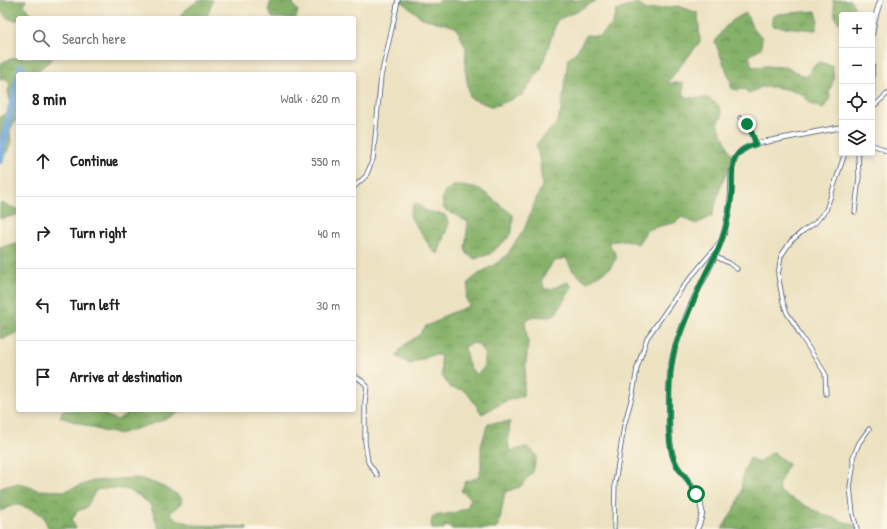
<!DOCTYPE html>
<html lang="en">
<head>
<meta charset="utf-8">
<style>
	:root { --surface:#fff; --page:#f6f6f6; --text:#222; --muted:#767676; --line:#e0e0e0 }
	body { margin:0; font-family:"Patrick Hand",sans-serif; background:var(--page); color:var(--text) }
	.controls { position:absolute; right:12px; top:12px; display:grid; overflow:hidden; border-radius:4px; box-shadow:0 2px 6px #0003 }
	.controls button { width:36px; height:36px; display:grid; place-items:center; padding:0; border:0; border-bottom:1px solid var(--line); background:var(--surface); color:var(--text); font:20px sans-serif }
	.stop { position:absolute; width:12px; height:12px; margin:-9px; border:3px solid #0b8043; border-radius:50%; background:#fff }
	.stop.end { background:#0b8043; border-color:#fff; box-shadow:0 1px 4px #0008 }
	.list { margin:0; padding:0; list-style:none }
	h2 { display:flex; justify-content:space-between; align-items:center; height:52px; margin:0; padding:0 16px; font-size:17px }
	h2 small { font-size:13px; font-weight:400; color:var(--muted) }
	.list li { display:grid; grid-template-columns:26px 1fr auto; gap:12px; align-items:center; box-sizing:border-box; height:72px; padding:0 16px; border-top:1px solid var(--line) }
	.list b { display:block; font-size:15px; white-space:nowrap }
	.list em { font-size:13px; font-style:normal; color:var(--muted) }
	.icon { flex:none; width:22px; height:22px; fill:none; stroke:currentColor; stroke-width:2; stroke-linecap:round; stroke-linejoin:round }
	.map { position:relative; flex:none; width:887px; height:529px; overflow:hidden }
	.search { position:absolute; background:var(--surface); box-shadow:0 2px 6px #0003; left:16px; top:16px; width:340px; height:44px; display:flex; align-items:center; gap:10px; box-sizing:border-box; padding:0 14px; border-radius:4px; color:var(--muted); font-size:15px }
	.panel { position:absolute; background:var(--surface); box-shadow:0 2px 6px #0003; left:16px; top:72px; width:340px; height:340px; border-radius:4px }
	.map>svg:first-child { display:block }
</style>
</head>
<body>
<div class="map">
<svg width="887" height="529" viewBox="0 0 887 529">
	<defs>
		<pattern id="forest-crowns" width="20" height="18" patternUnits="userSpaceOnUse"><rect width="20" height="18" fill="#85b168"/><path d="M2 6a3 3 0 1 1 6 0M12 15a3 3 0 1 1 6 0" fill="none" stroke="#6c9059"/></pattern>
	</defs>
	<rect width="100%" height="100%" fill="#fcf5e5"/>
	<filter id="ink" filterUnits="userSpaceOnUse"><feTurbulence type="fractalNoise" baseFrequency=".025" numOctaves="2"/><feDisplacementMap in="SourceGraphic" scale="8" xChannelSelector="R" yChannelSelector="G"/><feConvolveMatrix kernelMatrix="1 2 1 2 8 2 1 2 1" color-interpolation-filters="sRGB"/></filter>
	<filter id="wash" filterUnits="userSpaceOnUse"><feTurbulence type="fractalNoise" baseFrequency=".012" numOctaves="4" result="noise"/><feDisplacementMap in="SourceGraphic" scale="16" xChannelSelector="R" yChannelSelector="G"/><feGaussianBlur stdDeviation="0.9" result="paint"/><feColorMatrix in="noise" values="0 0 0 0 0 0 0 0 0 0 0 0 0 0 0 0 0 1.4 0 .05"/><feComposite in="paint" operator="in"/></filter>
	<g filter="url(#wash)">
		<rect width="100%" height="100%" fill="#ece2c1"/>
		<!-- forest -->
		<g fill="url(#forest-crowns)" stroke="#507063" fill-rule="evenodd">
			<path d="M 0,0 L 26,0 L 24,5 L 30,12 L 39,18 L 18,18 L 18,20 C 11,21 4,17 1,10 C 0,8 0,3 0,0 Z"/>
			<path d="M 198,0 L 213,0 L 206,18 L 180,18 C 183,9 192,7 198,0 Z"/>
			<path d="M 272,0 L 294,0 L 293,4 L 298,11 L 296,18 L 272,18 C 269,10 267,8 272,0 Z"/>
			<path d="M 400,0 L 409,0 L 413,2 L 426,2 L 434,3 L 438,2 L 440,0 L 597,0 L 577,11 L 557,20 L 541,69 L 522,95 L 493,107 L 470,98 L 465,70 L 466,48 L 456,27 L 422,18 Z"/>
			<path d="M 833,0 L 850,0 L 854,6 L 854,12 L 856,15 L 842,15 L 842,23 L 838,22 L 835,16 Z"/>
			<path d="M 637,3 L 646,10 L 678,6 L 698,13 L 700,42 L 667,83 L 683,83 L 683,94 L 689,98 L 708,98 L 719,106 L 722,117 L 717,123 L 734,160 L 722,182 L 712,216 L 696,224 L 682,217 L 674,223 L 660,226 L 647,230 L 638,244 L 625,240 L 608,242 L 617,257 L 610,268 L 587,282 L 573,271 L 566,258 L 553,262 L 542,279 L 544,289 L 551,289 L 568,282 L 572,287 L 556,313 L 548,317 L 533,316 L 525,322 L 528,343 L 523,396 L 506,401 L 482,414 L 471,398 L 463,390 L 451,388 L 442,376 L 440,355 L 433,355 L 410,364 L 396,356 L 403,346 L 419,335 L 426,326 L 438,321 L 444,316 L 469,306 L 466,298 L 469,282 L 481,272 L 494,265 L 507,255 L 525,228 L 534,204 L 542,186 L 540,162 L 536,144 L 556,124 L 561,111 L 568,59 L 577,51 L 586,35 L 599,36 L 612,25 L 616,11 ZM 471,343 L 478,344 L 485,355 L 483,369 L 476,375 C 467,364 467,360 465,347 Z"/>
			<path d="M 816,11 L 818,19 L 816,30 L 772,26 L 772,17 L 778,14 Z"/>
			<path d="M 746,13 L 754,31 L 762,37 L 761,48 L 749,56 L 752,67 L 766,66 L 785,67 L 807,77 L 813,66 L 820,62 L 832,66 L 834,79 L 829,91 L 830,98 L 823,109 L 810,103 L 803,95 L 795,91 L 775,87 L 761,87 L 749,94 L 745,89 L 737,90 L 731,88 L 731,82 L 715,42 C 724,26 730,21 746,13 Z"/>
			<path d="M 18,57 L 18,58 L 53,58 L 34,74 L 18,74 L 18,116 L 10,130 L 11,145 L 4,156 L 0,157 L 0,118 L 1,116 L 9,112 L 11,106 L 8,91 L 10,84 L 6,79 L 0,80 L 0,64 L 5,61 Z"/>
			<path d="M 456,185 L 480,189 L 513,215 L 512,231 L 508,238 L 490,254 L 475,259 L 468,255 L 465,249 L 468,222 L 444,209 C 440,196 443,190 456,185 Z"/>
			<path d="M 0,203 L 18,209 L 18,214 L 17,215 L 0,219 Z"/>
			<path d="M 417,203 L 426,211 L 445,215 L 449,224 L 444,236 L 438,254 L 433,251 L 411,218 L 410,214 L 413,205 Z"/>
			<path d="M 14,243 L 18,243 L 18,332 L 5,338 L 0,338 L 0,248 Z"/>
			<path d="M 63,410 L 97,410 L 99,412 L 117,420 L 133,410 L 192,410 L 182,411 L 164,420 L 120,434 L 102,431 L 82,424 L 60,417 Z"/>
			<path d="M 510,422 L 508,442 L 510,451 L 527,447 L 537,455 L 533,472 L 520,487 L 505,492 L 499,524 L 496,529 L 452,529 L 450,527 L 444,526 L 444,529 L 432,529 L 431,523 L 433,516 L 453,513 L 467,508 L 471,498 L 461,491 L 465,482 L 478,477 L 481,468 L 481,446 L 488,423 Z"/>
			<path d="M 773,452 L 788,464 L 778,486 L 781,493 L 822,514 L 854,525 L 858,529 L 805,529 L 779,527 L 773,529 L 722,529 L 737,504 L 741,492 L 743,474 L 750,458 L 758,463 Z"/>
			<path d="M 138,478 C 155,483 167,487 182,498 L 181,503 L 170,513 L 176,519 L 195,525 L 247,527 L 247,529 L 159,529 L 150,504 L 138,495 L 126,489 L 110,488 L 96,490 L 86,508 L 77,511 L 72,520 L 76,529 L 49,529 L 43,516 L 34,510 L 15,504 L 3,510 L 0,511 L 0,488 L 18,483 L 38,490 L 65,491 L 93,481 L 118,479 Z"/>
		</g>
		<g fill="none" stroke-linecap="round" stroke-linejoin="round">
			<!-- river -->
			<g stroke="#66a3d7" stroke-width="8">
				<path d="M 20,74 L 21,67"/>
				<path d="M 0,160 L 8,122 L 18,81"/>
			</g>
		</g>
	</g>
	<g filter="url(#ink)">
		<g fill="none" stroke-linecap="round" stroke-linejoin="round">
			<!-- minor casing -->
			<g stroke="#3a4a6d" stroke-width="5">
				<g id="minor">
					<path d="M 872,108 L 887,94"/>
					<path d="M 740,118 C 749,126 752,133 756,144"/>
					<path d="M 872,145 L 881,148 L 887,152"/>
					<path d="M 354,187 L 366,176 L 373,159 L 381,76 L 395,15 L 398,0"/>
					<path d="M 855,212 L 859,177 L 858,153"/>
					<path d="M 714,256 L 729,263 L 737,269"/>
					<path d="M 354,376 L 361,380 L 367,386 L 365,402 L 365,442 L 368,462 L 377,475"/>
					<path d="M 826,394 L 825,373 L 801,336 L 795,325 L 787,313 L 783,302 L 778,275 L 781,256 L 791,241 L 803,231 L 815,223 L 826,210 L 845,153"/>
					<path d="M 614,529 L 615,483 L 624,426 L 633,393 L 637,368 L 647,338 L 682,288 L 720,242"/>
					<path d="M 857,529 L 853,514 L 850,487 L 853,468 L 853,457 L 859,443 L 869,429"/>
				</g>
			</g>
			<!-- secondary casing -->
			<g stroke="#3a4a6d" stroke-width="6">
				<g id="secondary">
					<path d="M 872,34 C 874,22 876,11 881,0"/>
					<path d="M 872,65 L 872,95"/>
					<path d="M 697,529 C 699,524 702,518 702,512 C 701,500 694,488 687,479 C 683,474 679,470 676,464 C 672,457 671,449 670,441 C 669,431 669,421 669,411 C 669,390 669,368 675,348 C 680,333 685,319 691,305 C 701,282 717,257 724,233 C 727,220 731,205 731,192 C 732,181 730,168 735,159 C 740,149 749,146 759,143 L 842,127"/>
				</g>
			</g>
			<!-- minor -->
			<use href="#minor" stroke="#fff" stroke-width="3.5"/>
			<!-- secondary -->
			<use href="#secondary" stroke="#fff" stroke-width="4.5"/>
		</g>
	</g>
	<g fill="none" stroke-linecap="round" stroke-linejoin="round" filter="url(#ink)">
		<!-- route -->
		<path stroke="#0b8043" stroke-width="5" d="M 696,494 C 693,489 690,484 687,479 C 683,474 679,470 676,464 C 669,451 669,432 669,417 C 669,394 669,370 675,348 C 683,323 694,299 705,275 C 711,263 718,252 722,239 C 727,225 730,208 732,192 C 733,169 727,152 756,144 L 752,133 L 747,124"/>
	</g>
</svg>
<div class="controls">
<button>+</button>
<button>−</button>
<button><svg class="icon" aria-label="locate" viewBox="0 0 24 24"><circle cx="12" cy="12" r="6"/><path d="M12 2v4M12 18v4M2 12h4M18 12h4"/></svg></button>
<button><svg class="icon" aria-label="layers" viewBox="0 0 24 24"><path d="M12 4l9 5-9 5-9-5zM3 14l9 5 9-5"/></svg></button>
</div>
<div class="stop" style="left:696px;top:494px"></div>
<div class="stop end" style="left:747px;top:124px"></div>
<div class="search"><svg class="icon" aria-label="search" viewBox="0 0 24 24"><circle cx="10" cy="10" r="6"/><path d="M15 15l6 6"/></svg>Search here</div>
<section class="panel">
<h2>8 min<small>Walk · 620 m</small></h2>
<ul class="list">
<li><svg class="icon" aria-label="ahead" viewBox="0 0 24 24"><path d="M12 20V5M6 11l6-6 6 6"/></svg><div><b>Continue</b></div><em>550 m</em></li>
<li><svg class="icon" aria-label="right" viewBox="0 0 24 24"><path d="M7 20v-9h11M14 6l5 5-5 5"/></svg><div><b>Turn right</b></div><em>40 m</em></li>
<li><svg class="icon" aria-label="left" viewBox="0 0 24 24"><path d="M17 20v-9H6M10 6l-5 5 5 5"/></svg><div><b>Turn left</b></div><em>30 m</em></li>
<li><svg class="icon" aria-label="arrive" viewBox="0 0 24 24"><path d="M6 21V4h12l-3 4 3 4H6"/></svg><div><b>Arrive at destination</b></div></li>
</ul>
</section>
</div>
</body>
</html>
